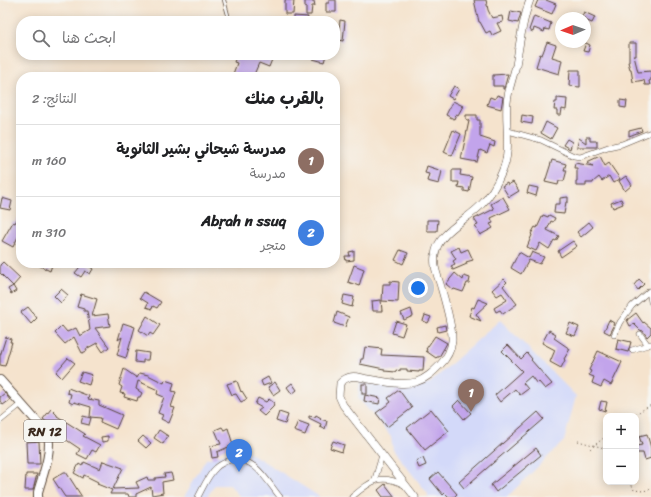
<!DOCTYPE html>
<html lang="ar">
<head>
<meta charset="utf-8">
<style>
	:root { --surface:#fff; --page:#f6f6f6; --text:#202124; --muted:#757577; --line:#e0e0e0; --accent:#7c3aed }
	body { margin:0; font-family:Sriracha,"Playpen Sans Arabic",sans-serif; background:var(--page); color:var(--text); direction:rtl }
	.controls { position:absolute; right:12px; bottom:12px; display:grid; overflow:hidden; border-radius:8px; box-shadow:0 2px 10px #0003 }
	.controls button { width:36px; height:36px; display:grid; place-items:center; padding:0; border:0; border-bottom:1px solid var(--line); background:var(--surface); color:var(--text); font:20px sans-serif }
	.compass { position:absolute; left:555px; top:12px; width:36px; height:36px; border-radius:50%; background:var(--surface); box-shadow:0 2px 10px #0003; rotate:268deg }
	.you { position:absolute; left:418px; top:288px; width:14px; height:14px; margin:-10px; border:3px solid #fff; border-radius:50%; background:#1a73e8; box-shadow:0 0 0 6px #1a73e833 }
	.badge { display:grid; place-items:center; width:26px; height:26px; border-radius:50%; background:var(--accent); color:#fff; font-size:13px; font-weight:700 }
	.pin { position:absolute; translate:-50% -33px; filter:drop-shadow(0 1px 2px #0008) }
	.pin::after { content:''; position:absolute; top:21px; width:14px; height:12px; background:inherit; clip-path:polygon(0 0,100% 0,50% 100%) }
	.list { margin:0; padding:0; list-style:none }
	h2 { display:flex; justify-content:space-between; align-items:center; height:52px; margin:0; padding:0 16px; font-size:17px }
	h2 small { font-size:13px; font-weight:400; color:var(--muted) }
	.list li { display:grid; grid-template-columns:26px 1fr auto; gap:12px; align-items:center; box-sizing:border-box; height:72px; padding:0 16px; border-top:1px solid var(--line) }
	.list b { display:block; font-size:15px; white-space:nowrap }
	.list p { margin:0; font-size:13px; white-space:nowrap; color:var(--muted) }
	.list em { font-size:13px; font-style:normal; color:var(--muted) }
	.icon { flex:none; width:22px; height:22px; fill:none; stroke:currentColor; stroke-width:2; stroke-linecap:round; stroke-linejoin:round }
	.map { position:relative; flex:none; width:651px; height:497px; overflow:hidden; direction:ltr }
	.search { position:absolute; background:var(--surface); box-shadow:0 2px 10px #0003; left:16px; top:16px; width:324px; height:44px; display:flex; align-items:center; gap:10px; box-sizing:border-box; padding:0 14px; border-radius:16px; color:var(--muted); font-size:15px }
	.panel { position:absolute; background:var(--surface); box-shadow:0 2px 10px #0003; left:16px; top:72px; width:324px; height:196px; border-radius:16px; direction:rtl }
	.map>svg:first-child { display:block }
</style>
</head>
<body>
<div class="map">
<svg width="651" height="497" viewBox="0 0 651 497">
	<rect width="100%" height="100%" fill="#f6f6f2"/>
	<filter id="ink" filterUnits="userSpaceOnUse"><feTurbulence type="fractalNoise" baseFrequency=".025" numOctaves="2"/><feDisplacementMap in="SourceGraphic" scale="8" xChannelSelector="R" yChannelSelector="G"/><feConvolveMatrix kernelMatrix="1 2 1 2 8 2 1 2 1" color-interpolation-filters="sRGB"/></filter>
	<filter id="wash" filterUnits="userSpaceOnUse"><feTurbulence type="fractalNoise" baseFrequency=".012" numOctaves="4" result="noise"/><feDisplacementMap in="SourceGraphic" scale="16" xChannelSelector="R" yChannelSelector="G"/><feGaussianBlur stdDeviation="0.9" result="paint"/><feColorMatrix in="noise" values="0 0 0 0 0 0 0 0 0 0 0 0 0 0 0 0 0 1.4 0 .05"/><feComposite in="paint" operator="in"/></filter>
	<g filter="url(#wash)">
		<rect width="100%" height="100%" fill="#f5e3cd"/>
		<!-- built -->
		<g fill="#d3d9f9">
			<path d="M 500,320 L 576,396 L 564,441 L 507,497 L 428,497 L 428,494 L 393,450 L 391,436 L 358,398 L 360,381 L 408,387 L 430,383 Z"/>
			<path d="M 241,448 L 260,459 L 320,497 L 240,497 L 230,485 L 215,485 L 207,497 L 184,497 L 206,459 Z"/>
		</g>
		<g id="blocks">
			<!-- building -->
			<g fill="#c2a4eb">
				<path d="M 285,0 L 294,0 L 293,14 L 285,14 Z"/>
				<path d="M 329,0 L 336,0 L 336,12 L 326,12 L 326,3 L 329,3 Z"/>
				<path d="M 474,0 L 486,0 L 488,10 L 492,18 L 502,16 L 503,22 L 497,23 L 501,31 L 492,35 L 490,31 L 486,33 L 480,22 L 479,22 Z"/>
				<path d="M 538,0 L 546,0 L 556,4 L 552,14 L 535,7 Z"/>
				<path d="M 305,1 L 314,1 L 315,6 L 312,6 L 311,15 L 306,15 L 306,7 L 305,7 Z"/>
				<path d="M 511,11 L 521,13 L 518,23 L 509,21 Z"/>
				<path d="M 584,12 L 595,17 L 592,23 L 585,20 L 585,18 L 581,18 Z"/>
				<path d="M 294,16 L 308,17 L 307,21 L 294,21 Z"/>
				<path d="M 534,16 L 551,23 L 549,30 L 545,29 L 544,32 L 534,28 L 533,32 L 529,30 Z"/>
				<path d="M 340,20 L 345,21 L 343,41 L 338,40 Z"/>
				<path d="M 547,42 L 556,45 L 552,57 L 562,60 L 559,74 L 536,67 L 540,54 L 542,55 Z"/>
				<path d="M 586,43 L 590,45 L 588,52 L 583,51 Z"/>
				<path d="M 629,43 L 636,43 L 636,56 L 634,56 L 638,72 L 651,71 L 651,80 L 649,81 L 650,85 L 645,85 L 644,80 L 633,82 L 631,69 L 630,69 L 628,62 L 629,62 Z"/>
				<path d="M 237,55 L 268,55 L 273,57 L 269,67 L 259,63 L 253,77 L 240,77 L 233,74 L 237,63 L 234,62 Z"/>
				<path d="M 314,55 L 326,55 L 324,62 L 313,59 Z"/>
				<path d="M 570,70 L 580,70 L 580,87 L 569,86 Z"/>
				<path d="M 508,74 L 504,89 L 503,89 L 503,86 L 493,86 L 493,75 Z"/>
				<path d="M 454,86 L 459,89 L 453,99 L 448,96 Z"/>
				<path d="M 497,95 L 503,97 L 501,109 L 487,105 L 490,97 L 495,99 Z"/>
				<path d="M 557,98 L 567,99 L 566,110 L 562,109 L 561,115 L 557,115 L 557,110 L 554,110 L 555,102 L 557,102 Z"/>
				<path d="M 620,100 L 627,101 L 626,108 L 620,107 Z"/>
				<path d="M 453,101 L 463,106 L 458,115 L 456,114 L 454,119 L 446,115 Z"/>
				<path d="M 466,115 L 477,115 L 477,120 L 480,120 L 480,137 L 495,142 L 494,147 L 490,145 L 487,153 L 480,150 L 477,162 L 461,159 L 469,121 L 466,119 Z"/>
				<path d="M 522,115 L 533,117 L 532,124 L 521,122 Z"/>
				<path d="M 546,122 L 557,128 L 551,139 L 541,133 Z"/>
				<path d="M 641,128 L 642,131 L 629,136 L 629,131 Z"/>
				<path d="M 453,130 L 461,134 L 452,156 L 444,152 Z"/>
				<path d="M 586,137 L 590,137 L 590,141 L 597,141 L 597,147 L 577,147 L 579,138 L 586,143 Z"/>
				<path d="M 567,139 L 572,142 L 570,149 L 563,145 Z"/>
				<path d="M 600,156 L 605,166 L 609,163 L 620,179 L 613,183 L 609,176 L 602,181 L 599,177 L 593,182 L 593,183 L 586,183 L 586,186 L 576,186 L 576,181 L 577,181 L 577,168 L 574,168 L 575,163 L 593,166 L 587,162 Z"/>
				<path d="M 552,160 L 566,164 L 564,170 L 567,170 L 564,181 L 559,181 L 558,185 L 545,182 Z"/>
				<path d="M 427,166 L 442,171 L 439,184 L 427,181 L 429,174 L 425,173 Z"/>
				<path d="M 452,170 L 461,170 L 460,175 L 472,177 L 469,192 L 464,191 L 464,188 L 458,187 L 459,182 L 452,182 Z"/>
				<path d="M 626,176 L 632,185 L 625,191 L 619,181 Z"/>
				<path d="M 513,182 L 519,191 L 509,197 L 502,186 L 507,183 L 508,185 Z"/>
				<path d="M 529,186 L 538,188 L 536,196 L 527,193 Z"/>
				<path d="M 503,197 L 510,209 L 491,218 L 493,223 L 490,224 L 493,228 L 480,235 L 475,226 L 478,225 L 474,219 L 494,209 L 491,204 Z"/>
				<path d="M 568,197 L 568,202 L 566,202 L 564,214 L 554,213 L 555,204 L 560,204 L 560,198 Z"/>
				<path d="M 2,198 L 12,201 L 10,210 L 0,208 Z"/>
				<path d="M 621,199 L 623,204 L 613,208 L 611,203 Z"/>
				<path d="M 21,213 L 21,239 L 18,237 L 13,247 L 2,241 L 13,222 L 15,223 Z"/>
				<path d="M 543,215 L 548,217 L 549,215 L 555,218 L 553,222 L 551,221 L 547,230 L 559,236 L 556,241 L 554,240 L 549,249 L 540,243 L 536,251 L 527,247 L 532,235 L 531,234 L 535,227 L 537,228 Z"/>
				<path d="M 427,220 L 438,220 L 437,231 L 427,231 Z"/>
				<path d="M 589,222 L 593,227 L 581,237 L 577,232 Z"/>
				<path d="M 573,241 L 577,246 L 561,257 L 558,251 Z"/>
				<path d="M 459,247 L 461,252 L 468,249 L 473,260 L 466,262 L 467,264 L 453,270 L 451,266 L 455,264 L 453,261 L 456,259 L 451,251 Z"/>
				<path d="M 400,250 L 408,253 L 403,264 L 395,260 Z"/>
				<path d="M 354,251 L 354,260 L 346,261 L 345,256 L 350,256 L 349,252 Z"/>
				<path d="M 519,252 L 529,258 L 532,252 L 544,257 L 540,264 L 529,260 L 521,274 L 511,268 Z"/>
				<path d="M 3,262 L 20,278 L 13,286 L 0,273 L 0,265 Z"/>
				<path d="M 34,263 L 48,263 L 52,265 L 50,271 Z"/>
				<path d="M 83,263 L 85,263 L 93,269 L 90,274 L 85,271 L 81,277 L 75,273 Z"/>
				<path d="M 354,265 L 364,269 L 359,286 L 348,282 Z"/>
				<path d="M 455,273 L 463,280 L 464,276 L 470,278 L 469,283 L 467,283 L 463,292 L 454,289 L 453,290 L 446,284 Z"/>
				<path d="M 504,279 L 507,282 L 503,286 L 517,304 L 503,314 L 500,310 L 496,312 L 494,308 L 507,300 L 502,293 L 497,296 L 492,290 Z"/>
				<path d="M 639,279 L 644,284 L 638,290 L 634,285 Z"/>
				<path d="M 390,281 L 399,282 L 398,302 L 382,301 L 383,284 L 390,284 Z"/>
				<path d="M 13,286 L 16,291 L 11,294 L 8,289 Z"/>
				<path d="M 61,289 L 68,295 L 61,303 L 54,296 Z"/>
				<path d="M 144,292 L 161,302 L 157,308 L 153,306 L 152,309 L 146,307 L 148,303 L 140,298 Z"/>
				<path d="M 81,294 L 97,299 L 92,316 L 108,314 L 110,326 L 95,328 L 109,347 L 103,352 L 97,343 L 86,349 L 87,351 L 82,353 L 74,337 L 65,344 L 55,333 L 62,326 L 67,332 L 76,328 L 80,336 L 90,330 L 87,311 L 84,311 L 84,309 L 77,307 Z"/>
				<path d="M 344,295 L 354,297 L 352,307 L 342,304 Z"/>
				<path d="M 478,299 L 488,303 L 476,314 L 481,321 L 469,316 L 472,307 L 474,308 Z"/>
				<path d="M 381,300 L 382,311 L 373,311 L 372,301 Z"/>
				<path d="M 28,307 L 37,318 L 31,324 L 21,312 Z"/>
				<path d="M 411,309 L 413,316 L 404,320 L 401,313 Z"/>
				<path d="M 337,312 L 349,317 L 345,327 L 334,323 Z"/>
				<path d="M 636,313 L 643,323 L 644,322 L 651,328 L 651,333 L 647,337 L 643,331 L 640,330 L 634,324 L 630,326 L 627,320 Z"/>
				<path d="M 425,315 L 431,317 L 428,323 L 423,321 Z"/>
				<path d="M 147,316 L 160,325 L 153,335 L 150,333 L 148,336 L 139,330 Z"/>
				<path d="M 609,320 L 614,323 L 613,325 L 614,326 L 610,334 L 604,331 Z"/>
				<path d="M 396,321 L 406,324 L 402,336 L 392,333 Z"/>
				<path d="M 123,323 L 135,327 L 126,358 L 117,355 L 122,337 L 118,340 Z"/>
				<path d="M 570,323 L 579,327 L 575,336 L 566,333 Z"/>
				<path d="M 445,325 L 446,330 L 438,332 L 437,327 Z"/>
				<path d="M 549,330 L 556,334 L 554,338 L 570,349 L 564,359 L 565,360 L 561,368 L 550,362 L 555,350 L 542,343 Z"/>
				<path d="M 435,336 L 447,343 L 439,357 L 437,357 L 436,358 L 426,351 L 427,349 L 426,349 Z"/>
				<path d="M 6,337 L 11,339 L 10,342 L 12,342 L 5,366 L 0,365 L 0,356 Z"/>
				<path d="M 618,339 L 631,342 L 628,352 L 616,349 Z"/>
				<path d="M 508,345 L 521,359 L 527,353 L 532,359 L 531,360 L 552,384 L 545,389 L 539,382 L 537,384 L 531,376 L 523,383 L 528,389 L 520,395 L 515,389 L 500,402 L 495,395 L 522,371 L 502,351 Z"/>
				<path d="M 365,347 L 382,349 L 381,355 L 424,357 L 423,371 L 419,371 L 419,372 L 407,371 L 407,369 L 400,369 L 400,371 L 396,370 L 396,372 L 384,371 L 384,369 L 360,364 L 361,359 L 363,359 Z"/>
				<path d="M 136,351 L 149,353 L 148,360 L 143,360 L 143,363 L 135,362 Z"/>
				<path d="M 598,351 L 622,362 L 611,385 L 604,381 L 601,387 L 592,383 L 594,377 L 589,375 L 591,371 L 589,370 Z"/>
				<path d="M 68,358 L 75,363 L 62,378 L 56,372 Z"/>
				<path d="M 124,369 L 137,378 L 140,373 L 148,375 L 164,383 L 165,380 L 174,383 L 172,391 L 176,392 L 171,407 L 175,408 L 169,423 L 161,419 L 163,415 L 158,413 L 164,397 L 157,394 L 158,390 L 138,381 L 136,389 L 142,393 L 140,397 L 138,397 L 137,401 L 124,397 L 125,394 L 120,393 L 122,387 L 119,385 Z"/>
				<path d="M 82,372 L 92,375 L 89,385 L 78,381 Z"/>
				<path d="M 268,377 L 271,383 L 263,386 L 261,381 Z"/>
				<path d="M 237,381 L 241,392 L 242,391 L 247,399 L 241,402 L 236,394 L 232,395 L 227,384 Z"/>
				<path d="M 275,382 L 280,390 L 273,395 L 268,387 Z"/>
				<path d="M 292,383 L 297,390 L 292,394 L 287,387 Z"/>
				<rect x="362" y="384" width="5" height="10"/>
				<path d="M 68,388 L 89,396 L 88,399 L 99,401 L 99,405 L 122,415 L 116,429 L 100,422 L 101,418 L 90,417 L 91,407 L 74,402 L 73,404 L 69,402 L 71,394 L 67,393 Z"/>
				<path d="M 399,390 L 412,408 L 387,427 L 376,413 L 391,402 L 388,398 Z"/>
				<path d="M 5,393 L 10,400 L 3,405 L 0,401 L 0,397 Z"/>
				<path d="M 365,395 L 380,398 L 379,404 L 364,401 Z"/>
				<path d="M 258,398 L 266,402 L 269,399 L 274,403 L 273,407 L 264,416 L 258,411 L 262,408 L 255,404 Z"/>
				<path d="M 459,400 L 471,413 L 464,419 L 453,406 Z"/>
				<path d="M 601,401 L 607,402 L 605,411 L 599,409 Z"/>
				<path d="M 51,409 L 57,415 L 57,416 L 85,434 L 83,436 L 100,445 L 96,452 L 92,450 L 87,459 L 77,454 L 80,449 L 59,435 L 60,433 L 43,419 Z"/>
				<path d="M 431,409 L 449,431 L 425,450 L 407,428 Z"/>
				<path d="M 279,412 L 288,415 L 285,424 L 276,421 Z"/>
				<path d="M 538,412 L 544,419 L 464,488 L 459,482 Z"/>
				<path d="M 316,415 L 321,418 L 320,419 L 327,421 L 325,429 L 320,427 L 321,424 L 309,418 L 309,416 L 315,417 Z"/>
				<path d="M 83,416 L 91,418 L 89,425 L 81,423 Z"/>
				<path d="M 298,421 L 309,425 L 305,435 L 294,431 Z"/>
				<path d="M 222,427 L 224,430 L 228,428 L 233,445 L 217,452 L 218,457 L 212,458 L 210,446 L 221,444 L 215,430 Z"/>
				<path d="M 159,430 L 168,436 L 163,444 L 154,438 Z"/>
				<path d="M 647,434 L 651,448 L 651,458 L 645,460 L 643,453 L 636,453 L 636,446 L 642,445 L 639,436 Z"/>
				<path d="M 108,436 L 108,441 L 102,442 L 101,437 Z"/>
				<path d="M 143,436 L 151,443 L 146,448 L 138,441 Z"/>
				<path d="M 39,441 L 40,464 L 27,464 L 26,442 Z"/>
				<path d="M 333,441 L 344,445 L 342,452 L 330,448 Z"/>
				<path d="M 536,448 L 541,455 L 496,492 L 491,485 Z"/>
				<path d="M 423,458 L 426,465 L 419,468 L 416,461 Z"/>
				<path d="M 103,461 L 123,468 L 113,489 L 139,488 L 136,482 L 147,477 L 148,480 L 155,480 L 155,478 L 165,477 L 164,474 L 171,473 L 173,480 L 162,482 L 163,493 L 152,495 L 151,487 L 136,494 L 136,497 L 129,497 L 128,494 L 110,494 L 112,490 L 97,484 L 98,482 L 84,475 L 83,478 L 74,473 L 79,464 L 82,466 L 84,462 L 100,469 Z"/>
				<path d="M 64,472 L 66,472 L 82,497 L 65,497 L 53,479 Z"/>
				<path d="M 438,472 L 457,494 L 454,497 L 449,497 L 445,493 L 443,495 L 430,479 Z"/>
				<path d="M 26,474 L 37,474 L 33,490 L 25,490 Z"/>
				<path d="M 385,484 L 395,497 L 383,497 L 378,490 Z"/>
			</g>
		</g>
	</g>
	<g filter="url(#ink)">
		<use href="#blocks" fill-opacity="0" stroke="#574638" stroke-width="1"/>
		<g fill="none" stroke-linecap="round" stroke-linejoin="round">
			<!-- lane casing -->
			<g stroke="#574638" stroke-width="4">
				<path id="lane" d="M 224,0 L 228,15"/>
			</g>
			<!-- street casing -->
			<g stroke="#574638" stroke-width="6">
				<g id="street">
					<path d="M 508,131 L 541,140 L 574,156 L 580,157 L 608,147 L 622,144 L 651,132"/>
					<path d="M 640,334 L 648,345"/>
					<path d="M 614,335 L 620,322 L 632,306 L 649,291 L 651,302"/>
					<path d="M 632,350 L 651,344"/>
					<path d="M 0,421 L 21,404"/>
					<path d="M 375,479 L 382,455"/>
					<path d="M 198,497 C 203,488 208,475 216,468 C 220,464 225,462 230,460 C 254,455 267,481 280,497"/>
					<path d="M 352,497 C 371,481 380,473 404,485"/>
				</g>
			</g>
			<!-- secondary casing -->
			<g stroke="#574638" stroke-width="8">
				<path id="secondary" d="M 415,497 L 343,405 L 339,396 L 340,383 C 343,380 345,378 350,377 C 355,375 362,378 368,379 C 383,381 401,386 416,382 C 426,379 433,372 440,365 C 446,359 451,350 452,341 C 453,328 445,301 441,287 C 438,276 433,267 435,255 C 437,233 467,220 481,205 C 490,196 497,184 502,172 C 512,150 505,127 507,103 C 508,90 513,78 516,65 C 520,43 522,21 530,0"/>
			</g>
			<!-- primary casing -->
			<g stroke="#574638" stroke-width="10">
				<path id="primary" d="M 0,380 L 48,434 C 52,453 43,474 38,492 L 38,497"/>
			</g>
			<!-- path -->
			<g stroke="#574638" stroke-width="1" stroke-dasharray="1 3" stroke-linecap="butt">
				<path d="M 632,416 L 651,405"/>
				<path d="M 578,441 L 604,448 L 606,452"/>
				<path d="M 604,448 L 606,436"/>
				<path d="M 590,449 L 606,436"/>
				<path d="M 630,482 L 634,490 L 643,491 L 651,489"/>
			</g>
			<!-- lane -->
			<use href="#lane" stroke="#fff" stroke-width="2.5"/>
			<!-- street -->
			<use href="#street" stroke="#fff" stroke-width="5"/>
			<!-- secondary -->
			<use href="#secondary" stroke="#fff" stroke-width="7"/>
			<!-- primary -->
			<use href="#primary" stroke="#fff" stroke-width="8"/>
		</g>
	</g>
	<g text-anchor="middle" dominant-baseline="central" stroke-width="3" stroke-linejoin="round" paint-order="stroke">
		<!-- shield labels -->
		<rect fill="#f6f6f2" stroke="#73675e" stroke-width="1" x="24" y="420" width="42" height="22" rx="3"/>
		<g font-size="13" font-weight="bold" fill="#3b2a1e">
			<text x="45" y="431">RN 12</text>
		</g>
	</g>
</svg>
<div class="controls">
<button>+</button>
<button>−</button>
</div>
<svg class="compass" viewBox="-18 -18 36 36"><path d="M0-13l5 13h-10z" fill="#e53935"/><path d="M0 13l5-13h-10z" fill="#757577"/></svg>
<div class="you"></div>
<div class="pin badge" style="left:471px;top:412px;background:#8d6e63">1</div>
<div class="pin badge" style="left:239px;top:472px;background:#3f7fe0">2</div>
<div class="search"><svg class="icon" aria-label="search" viewBox="0 0 24 24"><circle cx="10" cy="10" r="6"/><path d="M15 15l6 6"/></svg>ابحث هنا</div>
<section class="panel">
<h2>بالقرب منك<small>النتائج: 2</small></h2>
<ul class="list">
<li><span class="badge" style="background:#8d6e63">1</span><div><b>مدرسة شيحاني بشير الثانوية</b><p>مدرسة</p></div><em>160 m</em></li>
<li><span class="badge" style="background:#3f7fe0">2</span><div><b>Abṛah n ssuq</b><p>متجر</p></div><em>310 m</em></li>
</ul>
</section>
</div>
</body>
</html>
